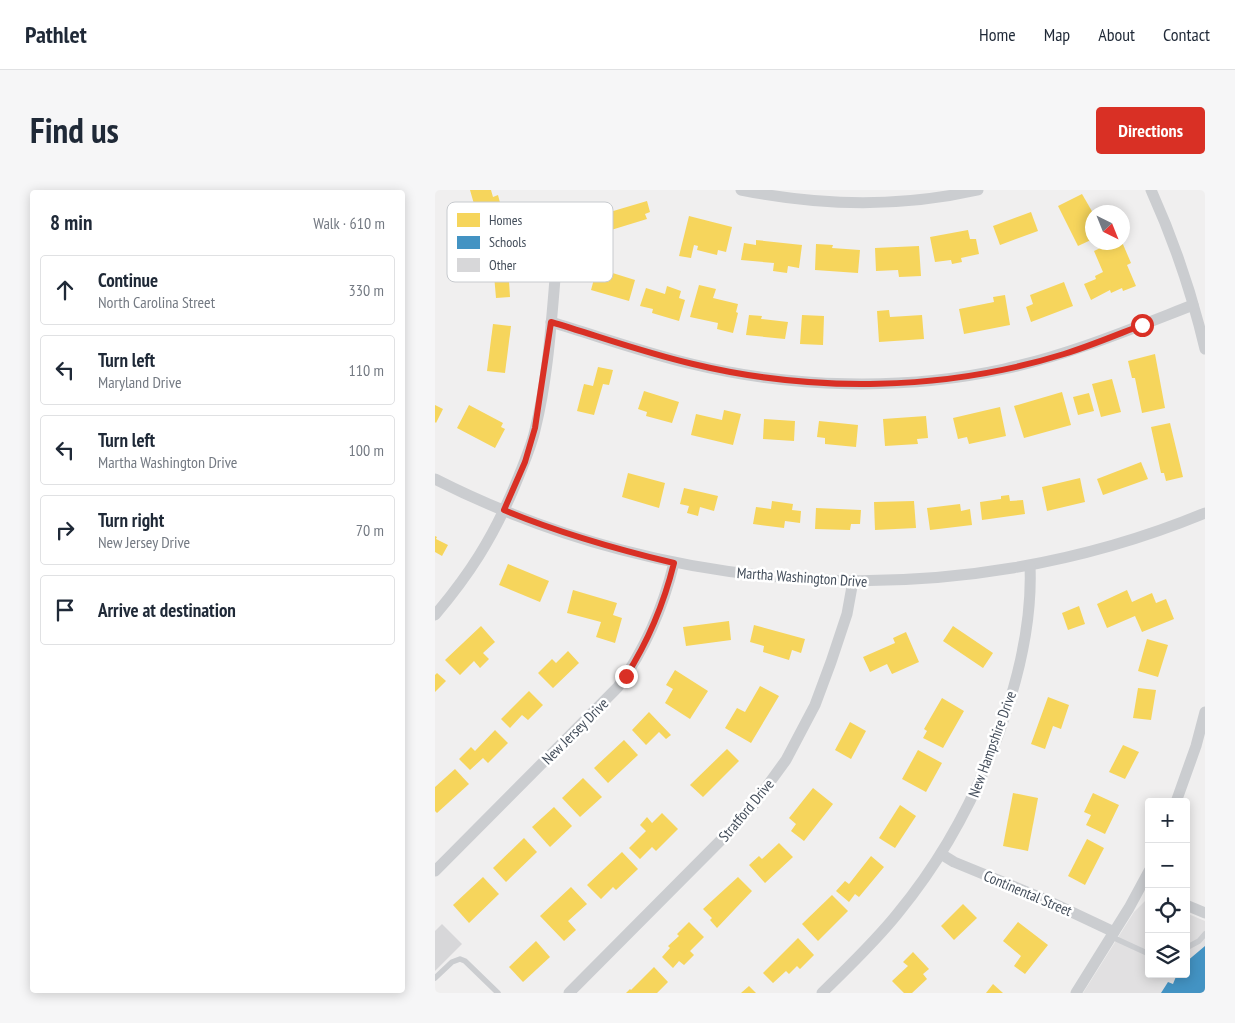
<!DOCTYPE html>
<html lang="en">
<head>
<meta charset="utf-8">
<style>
	:root { --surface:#fff; --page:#f6f6f7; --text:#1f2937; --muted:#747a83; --line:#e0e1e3; --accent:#d93025 }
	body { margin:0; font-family:"PT Sans Narrow",sans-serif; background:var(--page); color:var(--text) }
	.controls { position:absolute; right:15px; bottom:15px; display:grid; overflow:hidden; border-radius:5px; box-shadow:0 2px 12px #0003 }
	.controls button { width:45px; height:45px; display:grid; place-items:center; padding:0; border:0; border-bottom:1px solid var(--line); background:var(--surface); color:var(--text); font:25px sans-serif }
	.compass { position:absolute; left:650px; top:15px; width:45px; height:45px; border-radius:50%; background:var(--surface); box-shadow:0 2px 12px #0003; rotate:137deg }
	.stop { position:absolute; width:15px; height:15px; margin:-11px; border:4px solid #d93025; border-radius:50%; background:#fff }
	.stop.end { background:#d93025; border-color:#fff; box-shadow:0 1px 5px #0008 }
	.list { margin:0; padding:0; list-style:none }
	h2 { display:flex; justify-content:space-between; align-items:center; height:65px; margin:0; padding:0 20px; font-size:21px }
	h2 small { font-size:16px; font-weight:400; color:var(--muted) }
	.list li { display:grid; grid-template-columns:32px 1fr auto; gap:15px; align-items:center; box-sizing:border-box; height:70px; margin:0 10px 10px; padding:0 10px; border:1px solid var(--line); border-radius:5px }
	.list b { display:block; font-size:19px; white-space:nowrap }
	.list p { margin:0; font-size:16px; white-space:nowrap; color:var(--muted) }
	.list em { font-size:16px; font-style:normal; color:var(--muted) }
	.icon { flex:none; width:28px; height:28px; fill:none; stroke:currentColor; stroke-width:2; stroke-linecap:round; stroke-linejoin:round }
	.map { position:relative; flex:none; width:770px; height:803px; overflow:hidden; border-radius:5px }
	header { display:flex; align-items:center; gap:30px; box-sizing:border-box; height:70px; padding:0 25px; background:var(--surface); border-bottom:1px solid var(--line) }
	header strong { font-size:24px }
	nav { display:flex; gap:28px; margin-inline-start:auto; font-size:18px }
	.intro { display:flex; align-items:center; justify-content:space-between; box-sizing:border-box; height:120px; padding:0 30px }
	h1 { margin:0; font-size:35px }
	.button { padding:12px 22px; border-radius:5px; background:var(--accent); color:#fff; font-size:18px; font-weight:700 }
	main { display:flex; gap:30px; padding:0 30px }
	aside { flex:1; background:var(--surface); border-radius:5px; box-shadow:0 2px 12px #0003 }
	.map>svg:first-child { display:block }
</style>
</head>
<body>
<header>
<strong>Pathlet</strong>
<nav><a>Home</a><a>Map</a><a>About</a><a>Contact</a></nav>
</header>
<div class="intro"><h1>Find us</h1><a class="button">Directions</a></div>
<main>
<aside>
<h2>8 min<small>Walk · 610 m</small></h2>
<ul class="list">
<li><svg class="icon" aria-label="ahead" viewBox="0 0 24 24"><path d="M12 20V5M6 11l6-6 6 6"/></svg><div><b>Continue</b><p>North Carolina Street</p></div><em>330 m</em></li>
<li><svg class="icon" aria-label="left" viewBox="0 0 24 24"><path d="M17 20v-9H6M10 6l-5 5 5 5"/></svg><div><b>Turn left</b><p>Maryland Drive</p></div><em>110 m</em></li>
<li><svg class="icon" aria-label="left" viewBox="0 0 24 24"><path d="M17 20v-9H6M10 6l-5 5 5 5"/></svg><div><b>Turn left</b><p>Martha Washington Drive</p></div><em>100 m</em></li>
<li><svg class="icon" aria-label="right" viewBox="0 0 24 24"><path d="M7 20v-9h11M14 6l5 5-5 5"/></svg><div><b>Turn right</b><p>New Jersey Drive</p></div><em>70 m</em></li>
<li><svg class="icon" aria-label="arrive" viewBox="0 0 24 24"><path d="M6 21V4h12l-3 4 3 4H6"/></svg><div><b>Arrive at destination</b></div></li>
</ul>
</aside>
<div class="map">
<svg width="770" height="803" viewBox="0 0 770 803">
	<rect width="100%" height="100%" fill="#f0efef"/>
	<!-- education -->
	<path fill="#e1e0e1" d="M 710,711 L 714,711 L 714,784 L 751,784 L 751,723 L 770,731 L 770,803 L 648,803 L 699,722 Z"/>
	<!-- homes -->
	<g fill="#f6d55c">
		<path d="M 35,0 L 56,0 L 58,7 L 63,5 L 70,32 L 49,38 L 44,20 L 41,21 Z"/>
		<path d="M 647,4 L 658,23 L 658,49 L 643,56 L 623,16 Z"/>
		<path d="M 212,11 L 215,22 L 210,24 L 212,29 L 163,44 L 158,27 Z"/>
		<path d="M 671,17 L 674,22 L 659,22 Z"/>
		<path d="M 596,22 L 603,41 L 565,55 L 558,36 Z"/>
		<path d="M 254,26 L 297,37 L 291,62 L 283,60 L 282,65 L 262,60 L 263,56 L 259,55 L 256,68 L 244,66 Z"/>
		<path d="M 533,40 L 535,49 L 541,49 L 544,64 L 526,68 L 527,72 L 517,74 L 516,70 L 500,72 L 495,47 Z"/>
		<path d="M 321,50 L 367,55 L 364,78 L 353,76 L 352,83 L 338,81 L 339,73 L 306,70 L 309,53 L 321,55 Z"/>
		<path d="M 678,52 L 687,52 L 696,73 L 692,75 L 701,96 L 688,101 L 687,98 L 676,103 L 675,100 L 656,110 L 649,94 L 661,89 L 660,86 L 668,82 L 659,61 Z"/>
		<path d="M 381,54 L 398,55 L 397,58 L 425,60 L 423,83 L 380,80 Z"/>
		<path d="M 159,55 L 174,60 L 168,80 L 200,90 L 194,111 L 156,100 L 159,89 L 149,86 Z"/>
		<path d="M 484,56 L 486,86 L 464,87 L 463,80 L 441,81 L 440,58 Z"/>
		<path d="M 72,59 L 75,107 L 61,108 L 59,85 L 54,86 L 52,61 Z"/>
		<path d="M 629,92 L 638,116 L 596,132 L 591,117 L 598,114 L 595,105 Z"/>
		<path d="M 264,95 L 281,99 L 278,108 L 303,114 L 301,122 L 303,123 L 298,143 L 282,139 L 283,133 L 255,127 Z"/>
		<path d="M 232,96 L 246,101 L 244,108 L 250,110 L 244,131 L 217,123 L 218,119 L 205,116 L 211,98 L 230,104 Z"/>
		<path d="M 570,105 L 575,135 L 529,144 L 524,119 L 559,112 L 558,107 Z"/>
		<path d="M 454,120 L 455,127 L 487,125 L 489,149 L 444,152 L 442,121 Z"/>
		<path d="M 314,125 L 327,126 L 326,129 L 353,132 L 350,149 L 311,145 Z"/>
		<path d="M 367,125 L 389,126 L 388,155 L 365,154 Z"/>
		<path d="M 58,134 L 76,136 L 70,183 L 52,181 Z"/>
		<path d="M 720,164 L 730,218 L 707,223 L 700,188 L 697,188 L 693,171 Z"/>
		<path d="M 163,177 L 178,180 L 174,195 L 168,194 L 159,225 L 142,221 L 149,194 L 158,196 Z"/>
		<path d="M 677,189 L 686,222 L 666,227 L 657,194 Z"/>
		<path d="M 209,201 L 244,212 L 237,233 L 211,226 L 212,222 L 203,219 Z"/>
		<path d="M 627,202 L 636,235 L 589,248 L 579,216 Z"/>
		<path d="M 654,203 L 659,221 L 643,225 L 638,207 Z"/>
		<path d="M 0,215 L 8,219 L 1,233 L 0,232 Z"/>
		<path d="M 34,215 L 68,233 L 66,237 L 70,239 L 60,258 L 22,238 Z"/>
		<path d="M 565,217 L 571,246 L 534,254 L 532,247 L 523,249 L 518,228 Z"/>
		<path d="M 289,220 L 306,224 L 298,255 L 256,245 L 261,224 L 287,230 Z"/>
		<path d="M 491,226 L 493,248 L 482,249 L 483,254 L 450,256 L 448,229 Z"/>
		<path d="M 329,229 L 360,231 L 359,251 L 328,249 Z"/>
		<path d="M 384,231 L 423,235 L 421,257 L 390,254 L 390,248 L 382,247 Z"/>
		<path d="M 735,233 L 748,287 L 731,291 L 729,283 L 726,283 L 716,237 Z"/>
		<path d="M 706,272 L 713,289 L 668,305 L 662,289 Z"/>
		<path d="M 193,283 L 230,293 L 224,318 L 187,307 Z"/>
		<path d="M 645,288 L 650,312 L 612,321 L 607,297 Z"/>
		<path d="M 249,298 L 283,306 L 279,321 L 265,317 L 263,326 L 252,323 L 254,316 L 245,314 Z"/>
		<path d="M 574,305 L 575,311 L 588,310 L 590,324 L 547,330 L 545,312 L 566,309 L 566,306 Z"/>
		<path d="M 337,311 L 358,314 L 357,320 L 366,321 L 365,333 L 350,331 L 349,338 L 318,334 L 321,317 L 336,319 Z"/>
		<path d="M 479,311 L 481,338 L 440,340 L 439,312 Z"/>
		<path d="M 525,314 L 526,321 L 535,319 L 537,335 L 495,340 L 492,318 Z"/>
		<path d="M 381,318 L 426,320 L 425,334 L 416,334 L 415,340 L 380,339 Z"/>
		<path d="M 0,346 L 2,347 L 1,349 L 13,355 L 7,366 L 0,362 Z"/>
		<path d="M 73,374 L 114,391 L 105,412 L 64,395 Z"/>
		<path d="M 138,400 L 182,413 L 178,425 L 187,428 L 180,453 L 161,447 L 166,432 L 132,423 Z"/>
		<path d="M 692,400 L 697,412 L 717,403 L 721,413 L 731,409 L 739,429 L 707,442 L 700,426 L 672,438 L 662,414 Z"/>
		<path d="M 644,416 L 650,434 L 633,440 L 627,423 Z"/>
		<path d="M 294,431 L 296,450 L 251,456 L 248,437 Z"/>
		<path d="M 319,435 L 370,449 L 366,463 L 357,460 L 354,470 L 328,462 L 329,456 L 315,452 Z"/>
		<path d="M 46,436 L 60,452 L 48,463 L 54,469 L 45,478 L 39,471 L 25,485 L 10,470 Z"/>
		<path d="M 518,436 L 558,463 L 548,478 L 508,451 Z"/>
		<path d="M 471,442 L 484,472 L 457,484 L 452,474 L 435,482 L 428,467 L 460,453 L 458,448 Z"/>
		<path d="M 712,449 L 733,455 L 723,487 L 703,481 Z"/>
		<path d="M 133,461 L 144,473 L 118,498 L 103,483 L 117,469 L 121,473 Z"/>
		<path d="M 240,480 L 273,501 L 255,529 L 230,513 L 238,499 L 231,495 Z"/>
		<path d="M 2,483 L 11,491 L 0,502 L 0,485 Z"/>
		<path d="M 325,496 L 344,506 L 316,553 L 290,538 L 302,518 L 310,522 Z"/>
		<path d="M 703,498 L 721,500 L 716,530 L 698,528 Z"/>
		<path d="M 94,501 L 108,515 L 93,530 L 87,525 L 75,538 L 66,529 Z"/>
		<path d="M 613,507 L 634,515 L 626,539 L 618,536 L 610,559 L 596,554 Z"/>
		<path d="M 507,508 L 529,521 L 508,558 L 488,548 L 492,541 L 489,539 Z"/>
		<path d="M 214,522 L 236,545 L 231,549 L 224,542 L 211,555 L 197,540 Z"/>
		<path d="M 415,532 L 431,541 L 416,569 L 400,560 Z"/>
		<path d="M 60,540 L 73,553 L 53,573 L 48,568 L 35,580 L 24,569 L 36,557 L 40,561 Z"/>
		<path d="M 189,550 L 203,565 L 173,593 L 159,578 Z"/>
		<path d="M 688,555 L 704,562 L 690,589 L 674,582 Z"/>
		<path d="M 292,559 L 304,571 L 268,607 L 255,595 Z"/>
		<path d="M 483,560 L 507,573 L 491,602 L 467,589 Z"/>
		<path d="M 20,579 L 34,594 L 2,623 L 0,621 L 0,597 Z"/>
		<path d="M 148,588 L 167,607 L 145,627 L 127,608 Z"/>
		<path d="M 378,598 L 398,614 L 369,651 L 356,641 L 361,634 L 354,628 Z"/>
		<path d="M 578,603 L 603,608 L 593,661 L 568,656 Z"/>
		<path d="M 658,603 L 684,615 L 670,644 L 651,635 L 656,625 L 649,622 Z"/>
		<path d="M 465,615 L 481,626 L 460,658 L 444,648 Z"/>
		<path d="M 119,617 L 137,636 L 115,657 L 97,637 Z"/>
		<path d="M 227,623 L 243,639 L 221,661 L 217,657 L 205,669 L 194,658 L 211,641 L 205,635 L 212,627 L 217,633 Z"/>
		<path d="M 89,648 L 102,662 L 71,692 L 58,678 Z"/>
		<path d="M 652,649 L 669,658 L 650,695 L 633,686 Z"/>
		<path d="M 344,653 L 358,667 L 330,693 L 314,675 L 324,666 L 327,669 Z"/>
		<path d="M 187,662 L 203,679 L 181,700 L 178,697 L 166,709 L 152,695 Z"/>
		<path d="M 436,666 L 449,677 L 424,707 L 420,704 L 414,712 L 401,701 L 410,691 L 414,694 Z"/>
		<path d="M 48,687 L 64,704 L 34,733 L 18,715 Z"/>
		<path d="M 303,687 L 317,701 L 282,738 L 275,730 L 277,728 L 268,719 Z"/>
		<path d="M 136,697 L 152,714 L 133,731 L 141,740 L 129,751 L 105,726 Z"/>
		<path d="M 397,705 L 413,721 L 383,751 L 367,734 Z"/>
		<path d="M 528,714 L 542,728 L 519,750 L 506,736 Z"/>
		<path d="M 254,732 L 269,747 L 255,761 L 259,765 L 249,775 L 244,771 L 238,778 L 227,767 L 235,758 L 233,756 L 244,746 L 242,744 Z"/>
		<path d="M 583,732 L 613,755 L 590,784 L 579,776 L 586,766 L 568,751 Z"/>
		<path d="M 363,748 L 379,765 L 365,779 L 362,776 L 354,784 L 351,781 L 338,793 L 328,783 Z"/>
		<path d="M 101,751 L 115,767 L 88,792 L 74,777 Z"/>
		<path d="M 478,762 L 494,779 L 488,784 L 492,789 L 477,803 L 469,803 L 457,791 L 473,776 L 468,772 Z"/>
		<path d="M 219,777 L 233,792 L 222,803 L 191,803 L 195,799 L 196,800 Z"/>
		<path d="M 558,794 L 568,803 L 551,803 Z"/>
		<path d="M 314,796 L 321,803 L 306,803 Z"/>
	</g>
	<!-- schools -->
	<path fill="#4393c3" d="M 770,756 L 770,803 L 726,803 L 733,792 L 738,794 L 742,784 L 751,784 L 751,772 Z"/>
	<!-- building -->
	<path fill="#d7d7d9" d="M 7,734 L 27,754 L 0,781 L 0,741 Z"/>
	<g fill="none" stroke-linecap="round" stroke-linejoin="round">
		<!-- lane -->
		<g stroke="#cbcdd0" stroke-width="5.5">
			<path d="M 677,747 L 714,764"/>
			<path d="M 751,758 L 764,751 L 770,744"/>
			<path d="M 0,788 L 17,772 L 25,769 L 30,771 L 63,803"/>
		</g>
		<!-- street -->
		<g stroke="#cbcdd0" stroke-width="11">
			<path d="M 306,0 C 385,16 464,18 543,0"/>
			<path d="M 716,0 C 739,51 757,104 770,159"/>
			<path d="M 116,132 C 163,146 210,163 257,174 C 356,198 469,201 569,179 C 634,165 696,139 758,115"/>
			<path d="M 0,289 C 238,410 523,425 770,323"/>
			<path d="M 0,425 C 34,385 57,349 78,300 C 86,280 95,261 100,240 C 115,180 117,116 123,55"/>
			<path d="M 741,612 L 761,556 L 770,522"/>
			<path d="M 506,664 L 519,672 L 609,709 L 679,742"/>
			<path d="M 0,681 L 183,497 C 210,459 228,418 239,373"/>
			<path d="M 751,715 L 770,723"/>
			<path d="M 134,803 L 292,644 L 319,614 L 351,570 L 380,515 L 396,472 L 412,424 L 418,391"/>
			<path d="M 387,803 C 413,777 440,752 463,723 C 514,661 550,590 574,513 C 588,468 597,423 595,376"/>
			<path d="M 641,803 L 694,718 L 714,681"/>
		</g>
	</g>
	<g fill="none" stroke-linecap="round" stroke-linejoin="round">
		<!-- route -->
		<path stroke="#d93025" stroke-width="6" d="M 191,486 C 214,450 229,413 239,373 C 181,359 124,343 69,320 L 90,272 L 100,238 L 116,132 C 163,146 210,163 258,174 C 378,203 510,201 629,164 C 655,156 681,145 707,135"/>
	</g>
	<g text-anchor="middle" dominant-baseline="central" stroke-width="5" stroke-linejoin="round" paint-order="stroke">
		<!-- street labels -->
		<g font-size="15" fill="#454f5c" stroke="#fff">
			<text transform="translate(367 387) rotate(4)">Martha Washington Drive</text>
			<text transform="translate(140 541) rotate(-45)">New Jersey Drive</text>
			<text transform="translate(557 554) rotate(-70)">New Hampshire Drive</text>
			<text transform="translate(311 620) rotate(-50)">Stratford Drive</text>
			<text transform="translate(593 703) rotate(23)">Continental Street</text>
		</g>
	</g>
	<!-- legend -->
	<rect x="12" y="12" width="166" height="80" rx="8" fill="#fff" stroke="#c7cace" stroke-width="1"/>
	<rect x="22" y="23" width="23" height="14" fill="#f6d55c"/>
	<rect x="22" y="46" width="23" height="13" fill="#4393c3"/>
	<rect x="22" y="68" width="23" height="14" fill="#d7d7d9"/>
	<g font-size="14" fill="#454f5c">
		<text x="54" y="35">Homes</text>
		<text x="54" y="57">Schools</text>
		<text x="54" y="80">Other</text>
	</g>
</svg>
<div class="controls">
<button>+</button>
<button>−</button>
<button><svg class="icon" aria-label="locate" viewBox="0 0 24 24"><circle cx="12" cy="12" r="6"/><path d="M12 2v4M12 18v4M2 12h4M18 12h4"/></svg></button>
<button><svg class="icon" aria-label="layers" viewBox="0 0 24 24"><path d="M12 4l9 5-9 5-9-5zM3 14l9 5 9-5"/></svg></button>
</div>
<svg class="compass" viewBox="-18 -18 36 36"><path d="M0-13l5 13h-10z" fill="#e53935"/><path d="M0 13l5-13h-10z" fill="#747a83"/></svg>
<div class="stop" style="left:707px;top:135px"></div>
<div class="stop end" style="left:191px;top:486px"></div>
</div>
</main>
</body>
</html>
